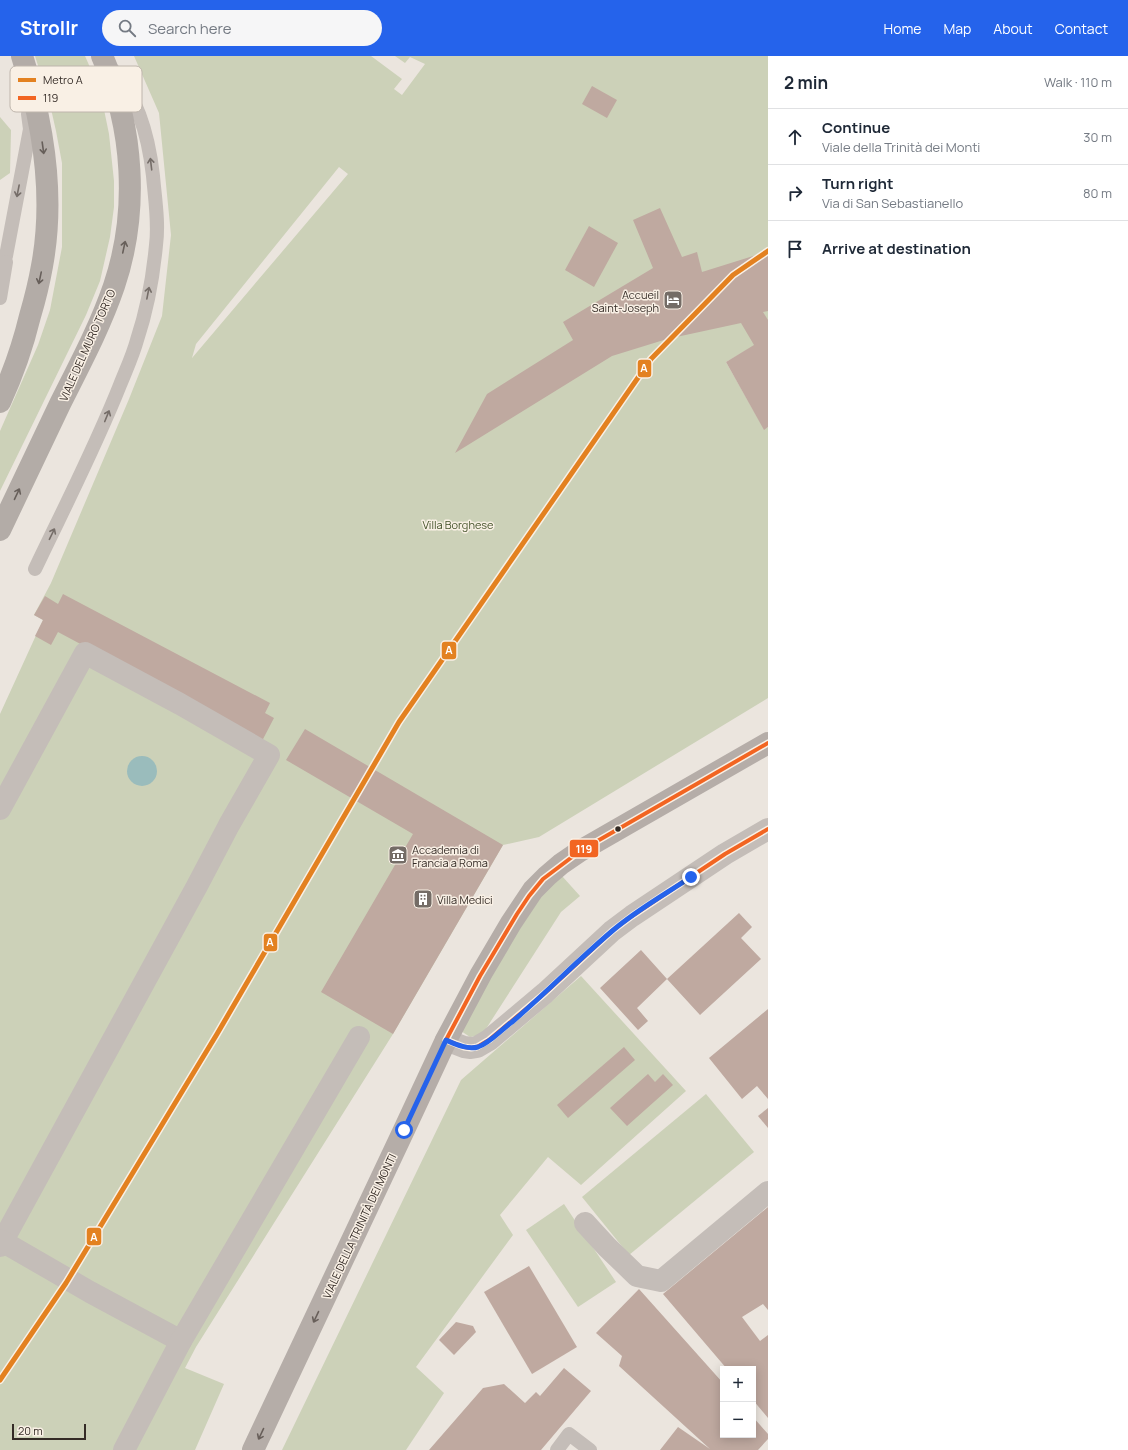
<!DOCTYPE html>
<html lang="en">
<head>
<meta charset="utf-8">
<style>
	:root { --surface:#fff; --page:#f6f6f7; --text:#1f2937; --muted:#747a83; --line:#e0e1e3; --accent:#2563eb }
	body { margin:0; font-family:Manrope,sans-serif; background:var(--page); color:var(--text) }
	.controls { position:absolute; right:12px; bottom:12px; display:grid; overflow:hidden; border-radius:0px; box-shadow:0 2px 10px #0003 }
	.controls button { width:36px; height:36px; display:grid; place-items:center; padding:0; border:0; border-bottom:1px solid var(--line); background:var(--surface); color:var(--text); font:20px sans-serif }
	.scale { position:absolute; left:12px; bottom:10px; width:74px; box-sizing:border-box; padding-left:4px; border:2px solid #342b26; border-top:0; font-size:11px; line-height:14px; white-space:nowrap; color:#342b26; -webkit-text-stroke:3px #f9f0e5; paint-order:stroke }
	.stop { position:absolute; width:12px; height:12px; margin:-9px; border:3px solid #2563eb; border-radius:50%; background:#fff }
	.stop.end { background:#2563eb; border-color:#fff; box-shadow:0 1px 4px #0008 }
	.list { margin:0; padding:0; list-style:none }
	h2 { display:flex; justify-content:space-between; align-items:center; height:52px; margin:0; padding:0 16px; font-size:17px }
	h2 small { font-size:13px; font-weight:400; color:var(--muted) }
	.list li { display:grid; grid-template-columns:26px 1fr auto; gap:12px; align-items:center; box-sizing:border-box; height:56px; padding:0 16px; border-top:1px solid var(--line) }
	.list b { display:block; font-size:15px; white-space:nowrap }
	.list p { margin:0; font-size:13px; white-space:nowrap; color:var(--muted) }
	.list em { font-size:13px; font-style:normal; color:var(--muted) }
	.icon { flex:none; width:22px; height:22px; fill:none; stroke:currentColor; stroke-width:2; stroke-linecap:round; stroke-linejoin:round }
	.map { position:relative; flex:none; width:768px; height:1394px; overflow:hidden }
	header { display:flex; align-items:center; gap:24px; box-sizing:border-box; height:56px; padding:0 20px; background:var(--accent); color:#fff }
	header strong { font-size:19px }
	nav { display:flex; gap:22px; margin-inline-start:auto; font-size:14px }
	.search { width:280px; height:36px; background:var(--page); display:flex; align-items:center; gap:10px; box-sizing:border-box; padding:0 14px; border-radius:22px; color:var(--muted); font-size:15px }
	main { display:flex }
	aside { flex:1; background:var(--surface) }
	.map>svg:first-child { display:block }
</style>
</head>
<body>
<header>
<strong>Strollr</strong>
<div class="search"><svg class="icon" aria-label="search" viewBox="0 0 24 24"><circle cx="10" cy="10" r="6"/><path d="M15 15l6 6"/></svg>Search here</div>
<nav><a>Home</a><a>Map</a><a>About</a><a>Contact</a></nav>
</header>
<main>
<div class="map">
<svg width="768" height="1394" viewBox="0 0 768 1394">
	<rect width="100%" height="100%" fill="#ebe5de"/>
	<!-- green -->
	<g fill="#ccd1b8" fill-rule="evenodd">
		<path d="M 35,0 L 85,0 L 100,34 L 109,78 L 114,125 L 114,151 L 110,181 L 100,225 L 86,259 L 0,435 L 0,375 L 38,289 L 50,254 L 62,191 L 62,107 L 56,75 L 49,44 Z"/>
		<path d="M 134,0 L 371,0 L 402,23 L 394,33 L 402,39 L 425,8 L 410,1 L 405,7 L 395,0 L 768,0 L 768,282 L 726,306 L 764,373 L 768,371 L 768,642 L 539,781 L 503,789 L 393,978 L 196,1291 L 185,1312 L 224,1328 L 195,1394 L 0,1394 L 0,658 L 43,564 L 34,559 L 51,527 L 129,343 L 162,260 L 171,179 L 159,57 ZM 339,111 L 348,118 L 192,302 L 196,288 Z"/>
		<path d="M 0,61 L 11,74 L 10,117 L 0,124 Z"/>
		<path d="M 562,820 L 580,840 L 561,856 L 482,979 L 470,981 L 458,973 L 536,844 Z"/>
		<path d="M 581,920 L 686,1035 L 581,1129 L 548,1101 L 500,1159 L 513,1179 L 416,1311 L 444,1337 L 406,1394 L 282,1394 L 461,1024 Z"/>
		<path d="M 706,1038 L 754,1096 L 629,1199 L 582,1141 Z"/>
		<path d="M 564,1148 L 616,1226 L 578,1251 L 526,1174 Z"/>
	</g>
	<!-- water -->
	<circle fill="#9abcbc" cx="142" cy="715" r="15"/>
	<!-- building -->
	<g fill="#bfa9a0">
		<path d="M 592,30 L 617,44 L 607,62 L 582,48 Z"/>
		<path d="M 660,152 L 682,201 L 697,196 L 702,216 L 766,196 L 768,201 L 768,255 L 763,256 L 768,264 L 768,371 L 764,374 L 726,306 L 754,289 L 741,267 L 667,283 L 612,300 L 455,397 L 487,338 L 573,284 L 563,266 L 653,212 L 633,164 Z"/>
		<path d="M 589,170 L 618,187 L 594,231 L 565,214 Z"/>
		<path d="M 63,538 L 270,647 L 265,657 L 274,662 L 262,685 L 58,576 L 51,589 L 35,580 L 43,564 L 34,559 L 45,540 L 58,548 Z"/>
		<path d="M 305,673 L 503,789 L 393,978 L 321,936 L 413,778 L 286,704 Z"/>
		<path d="M 739,857 L 752,871 L 741,882 L 761,903 L 700,959 L 667,923 L 637,952 L 648,965 L 638,974 L 600,932 L 641,894 L 667,923 Z"/>
		<path d="M 768,953 L 768,1043 L 757,1030 L 742,1043 L 709,1002 Z"/>
		<path d="M 624,991 L 635,1004 L 568,1062 L 557,1049 Z"/>
		<path d="M 648,1018 L 655,1026 L 663,1018 L 673,1029 L 627,1070 L 610,1052 Z"/>
		<path d="M 768,1052 L 768,1072 L 758,1060 Z"/>
		<path d="M 768,1151 L 768,1254 L 763,1248 L 742,1261 L 760,1285 L 768,1279 L 768,1362 L 753,1344 L 753,1313 L 727,1313 L 663,1238 Z"/>
		<path d="M 529,1210 L 577,1291 L 532,1318 L 484,1236 Z"/>
		<path d="M 639,1233 L 723,1327 L 723,1379 L 753,1379 L 753,1361 L 768,1378 L 768,1383 L 758,1394 L 660,1394 L 678,1371 L 710,1393 L 619,1310 L 622,1300 L 596,1277 Z"/>
		<path d="M 456,1266 L 473,1270 L 476,1276 L 454,1299 L 439,1284 Z"/>
		<path d="M 564,1312 L 591,1335 L 541,1394 L 429,1394 L 483,1332 L 504,1328 L 525,1347 L 536,1336 L 540,1340 Z"/>
	</g>
	<g fill="none" stroke-linecap="round" stroke-linejoin="round">
		<!-- lane -->
		<g stroke="#c4bdb8" stroke-width="14">
			<path d="M 0,215 L 6,200 L 30,73 L 28,58"/>
			<path d="M 0,242 L 6,206"/>
			<path d="M 35,513 C 64,452 95,392 120,329 C 126,314 133,299 137,284 C 147,254 153,221 156,189 C 159,167 155,143 153,120 C 149,83 139,43 113,14"/>
			<path d="M 557,1394 L 569,1378 L 590,1394"/>
		</g>
		<!-- street -->
		<g stroke="#c4bdb8" stroke-width="22">
			<path d="M 0,753 L 85,597 L 180,648 L 269,699 L 229,769 L 197,830 L 0,1190"/>
			<path d="M 446,984 L 464,991 L 471,992 L 477,991 L 489,984 L 545,937 L 612,875 L 632,860 L 725,798 L 768,773"/>
			<path d="M 585,1167 L 607,1191 L 637,1220 L 661,1225 L 768,1136"/>
			<path d="M 0,1184 L 90,1236 L 181,1285"/>
			<path d="M 124,1394 L 181,1285 L 359,981"/>
		</g>
		<!-- secondary -->
		<path stroke="#b5ada8" stroke-width="22" d="M 253,1394 L 404,1074 L 446,984 L 481,918 L 511,867 L 533,834 L 547,820 L 561,808 L 580,795 L 768,687"/>
		<!-- primary -->
		<g stroke="#b3aca7" stroke-width="22">
			<path d="M 0,346 C 13,318 23,289 30,260 C 35,243 39,227 42,210 C 55,140 43,66 22,0"/>
			<path d="M 0,474 C 20,432 40,390 60,348 C 79,310 100,271 114,230 C 139,156 134,71 102,0"/>
		</g>
		<!-- bus-1 casing -->
		<g stroke="#f9f0e5" stroke-width="7">
			<path id="bus-1" d="M 768,687 L 580,795 L 543,823 L 529,840 L 517,858 L 480,920 L 446,984 L 464,991 L 471,992 L 477,991 L 489,984 L 545,937 L 612,875 L 632,860 L 725,798 L 768,773"/>
		</g>
		<!-- bus-1 -->
		<use href="#bus-1" stroke="#f26522" stroke-width="4"/>
		<!-- metro-1 casing -->
		<g stroke="#f9f0e5" stroke-width="8">
			<path id="metro-1" d="M 0,1324 L 66,1227 L 217,978 L 399,666 L 651,303 L 733,219 L 768,195"/>
		</g>
		<!-- metro-1 -->
		<use href="#metro-1" stroke="#e38120" stroke-width="5"/>
	</g>
	<!-- one-way arrows -->
	<defs><path id="oneway-shaft" d="M-6 0H5M1.5-3L5.5 0L1.5 3" fill="none" stroke-width="1.6" stroke-linecap="round" stroke-linejoin="round"/></defs>
	<g stroke="#675f5a">
		<use href="#oneway-shaft" transform="translate(43 92) rotate(82)"/>
		<use href="#oneway-shaft" transform="translate(124 191) rotate(-78)"/>
		<use href="#oneway-shaft" transform="translate(40 222) rotate(102)"/>
		<use href="#oneway-shaft" transform="translate(17 438) rotate(-65)"/>
	</g>
	<g stroke="#756d68">
		<use href="#oneway-shaft" transform="translate(151 108) rotate(-97)"/>
		<use href="#oneway-shaft" transform="translate(18 135) rotate(101)"/>
		<use href="#oneway-shaft" transform="translate(148 237) rotate(-79)"/>
		<use href="#oneway-shaft" transform="translate(107 360) rotate(-68)"/>
		<use href="#oneway-shaft" transform="translate(52 478) rotate(-64)"/>
	</g>
	<g stroke="#685f5a">
		<use href="#oneway-shaft" transform="translate(316 1261) rotate(115)"/>
		<use href="#oneway-shaft" transform="translate(261 1378) rotate(115)"/>
	</g>
	<g fill="none" stroke-linecap="round" stroke-linejoin="round">
		<!-- route -->
		<path stroke="#2563eb" stroke-width="5" d="M 404,1074 L 446,984 C 455,988 467,994 478,991 C 490,987 501,974 512,966 C 546,937 577,905 611,876 C 635,855 664,839 691,821"/>
	</g>
	<!-- icons -->
	<defs>
		<g id="hotel-square" transform="scale(1)"><rect x="-9" y="-9" width="18" height="18" rx="4" fill="#746c66" stroke="#f9f0e5"/><path d="M-6-4.5h1.5V1H6V5H4.5V3h-9V5H-6ZM-4 0a1.8 1.8 0 1 1 3.6 0ZM.5 0V-2.5h3Q6-2.5 6 0Z" fill="#fff"/></g>
		<g id="museum-square" transform="scale(1)"><rect x="-9" y="-9" width="18" height="18" rx="4" fill="#746c66" stroke="#f9f0e5"/><path d="M0-6L6-3V-2H-6V-3ZM-5-1h2V3h-2ZM-1-1h2V3h-2ZM3-1h2V3H3ZM-6 4H6V6H-6Z" fill="#fff"/></g>
		<g id="building-square" transform="scale(1)"><rect x="-9" y="-9" width="18" height="18" rx="4" fill="#746c66" stroke="#f9f0e5"/><path d="M-4-6H4V6H1V3H-1V6H-4ZM-2.5-4.3h1.7v1.8h-1.7ZM.8-4.3h1.7v1.8H.8ZM-2.5-1h1.7V.8h-1.7ZM.8-1h1.7V.8H.8Z" fill="#fff"/></g>
	</defs>
	<g fill-rule="evenodd">
		<use href="#hotel-square" x="673" y="244"/>
		<use href="#museum-square" x="398" y="799"/>
		<use href="#building-square" x="423" y="843"/>
	</g>
	<!-- markers -->
	<circle fill="#342b26" stroke="#f9f0e5" stroke-width="1.5" cx="618" cy="773" r="3.5"/>
	<g text-anchor="middle" dominant-baseline="central" stroke-width="3" stroke-linejoin="round" paint-order="stroke">
		<!-- poi labels -->
		<g font-size="11" fill="#342b26" stroke="#f9f0e5" text-anchor="start">
			<text x="659" y="238" text-anchor="end">Accueil<tspan x="659" dy="13">Saint-Joseph</tspan></text>
			<text x="412" y="793">Accademia di<tspan x="412" dy="13">Francia a Roma</tspan></text>
			<text x="437" y="843">Villa Medici</text>
		</g>
		<!-- street labels -->
		<g font-size="11" fill="#342b26" stroke="#f9f0e5">
			<text transform="translate(87 289) rotate(-66)">VIALE DEL MURO TORTO</text>
			<text transform="translate(359 1170) rotate(-65)">VIALE DELLA TRINITÀ DEI MONTI</text>
		</g>
		<!-- park labels -->
		<g font-size="11" fill="#44532a" stroke="#f9f0e5">
			<text x="458" y="468">Villa Borghese</text>
		</g>
	</g>
	<!-- legend -->
	<rect x="10" y="10" width="132" height="46" rx="6" fill="#f9f0e5" stroke="#beb5ac" stroke-width="1"/>
	<rect x="18" y="22" width="18" height="4" fill="#e38120"/>
	<rect x="18" y="40" width="18" height="4" fill="#f26522"/>
	<g font-size="11" fill="#342b26">
		<text x="43" y="28">Metro A</text>
		<text x="43" y="46">119</text>
	</g>
	<g stroke="#f9f0e5" stroke-width="1.5">
		<rect x="637" y="303" width="15" height="19" rx="4" fill="#e38120"/>
		<rect x="441" y="585" width="16" height="19" rx="4" fill="#e38120"/>
		<rect x="569" y="783" width="30" height="19" rx="4" fill="#f26522"/>
		<rect x="263" y="877" width="15" height="19" rx="4" fill="#e38120"/>
		<rect x="86" y="1171" width="16" height="19" rx="4" fill="#e38120"/>
	</g>
	<g font-size="11" text-anchor="middle" font-weight="bold" fill="#fff">
		<text x="644" y="316">A</text>
		<text x="449" y="598">A</text>
		<text x="584" y="797">119</text>
		<text x="270" y="890">A</text>
		<text x="94" y="1185">A</text>
	</g>
</svg>
<div class="controls">
<button>+</button>
<button>−</button>
</div>
<div class="scale">20 m</div>
<div class="stop" style="left:404px;top:1074px"></div>
<div class="stop end" style="left:691px;top:821px"></div>
</div>
<aside>
<h2>2 min<small>Walk · 110 m</small></h2>
<ul class="list">
<li><svg class="icon" aria-label="ahead" viewBox="0 0 24 24"><path d="M12 20V5M6 11l6-6 6 6"/></svg><div><b>Continue</b><p>Viale della Trinità dei Monti</p></div><em>30 m</em></li>
<li><svg class="icon" aria-label="right" viewBox="0 0 24 24"><path d="M7 20v-9h11M14 6l5 5-5 5"/></svg><div><b>Turn right</b><p>Via di San Sebastianello</p></div><em>80 m</em></li>
<li><svg class="icon" aria-label="arrive" viewBox="0 0 24 24"><path d="M6 21V4h12l-3 4 3 4H6"/></svg><div><b>Arrive at destination</b></div></li>
</ul>
</aside>
</main>
</body>
</html>
